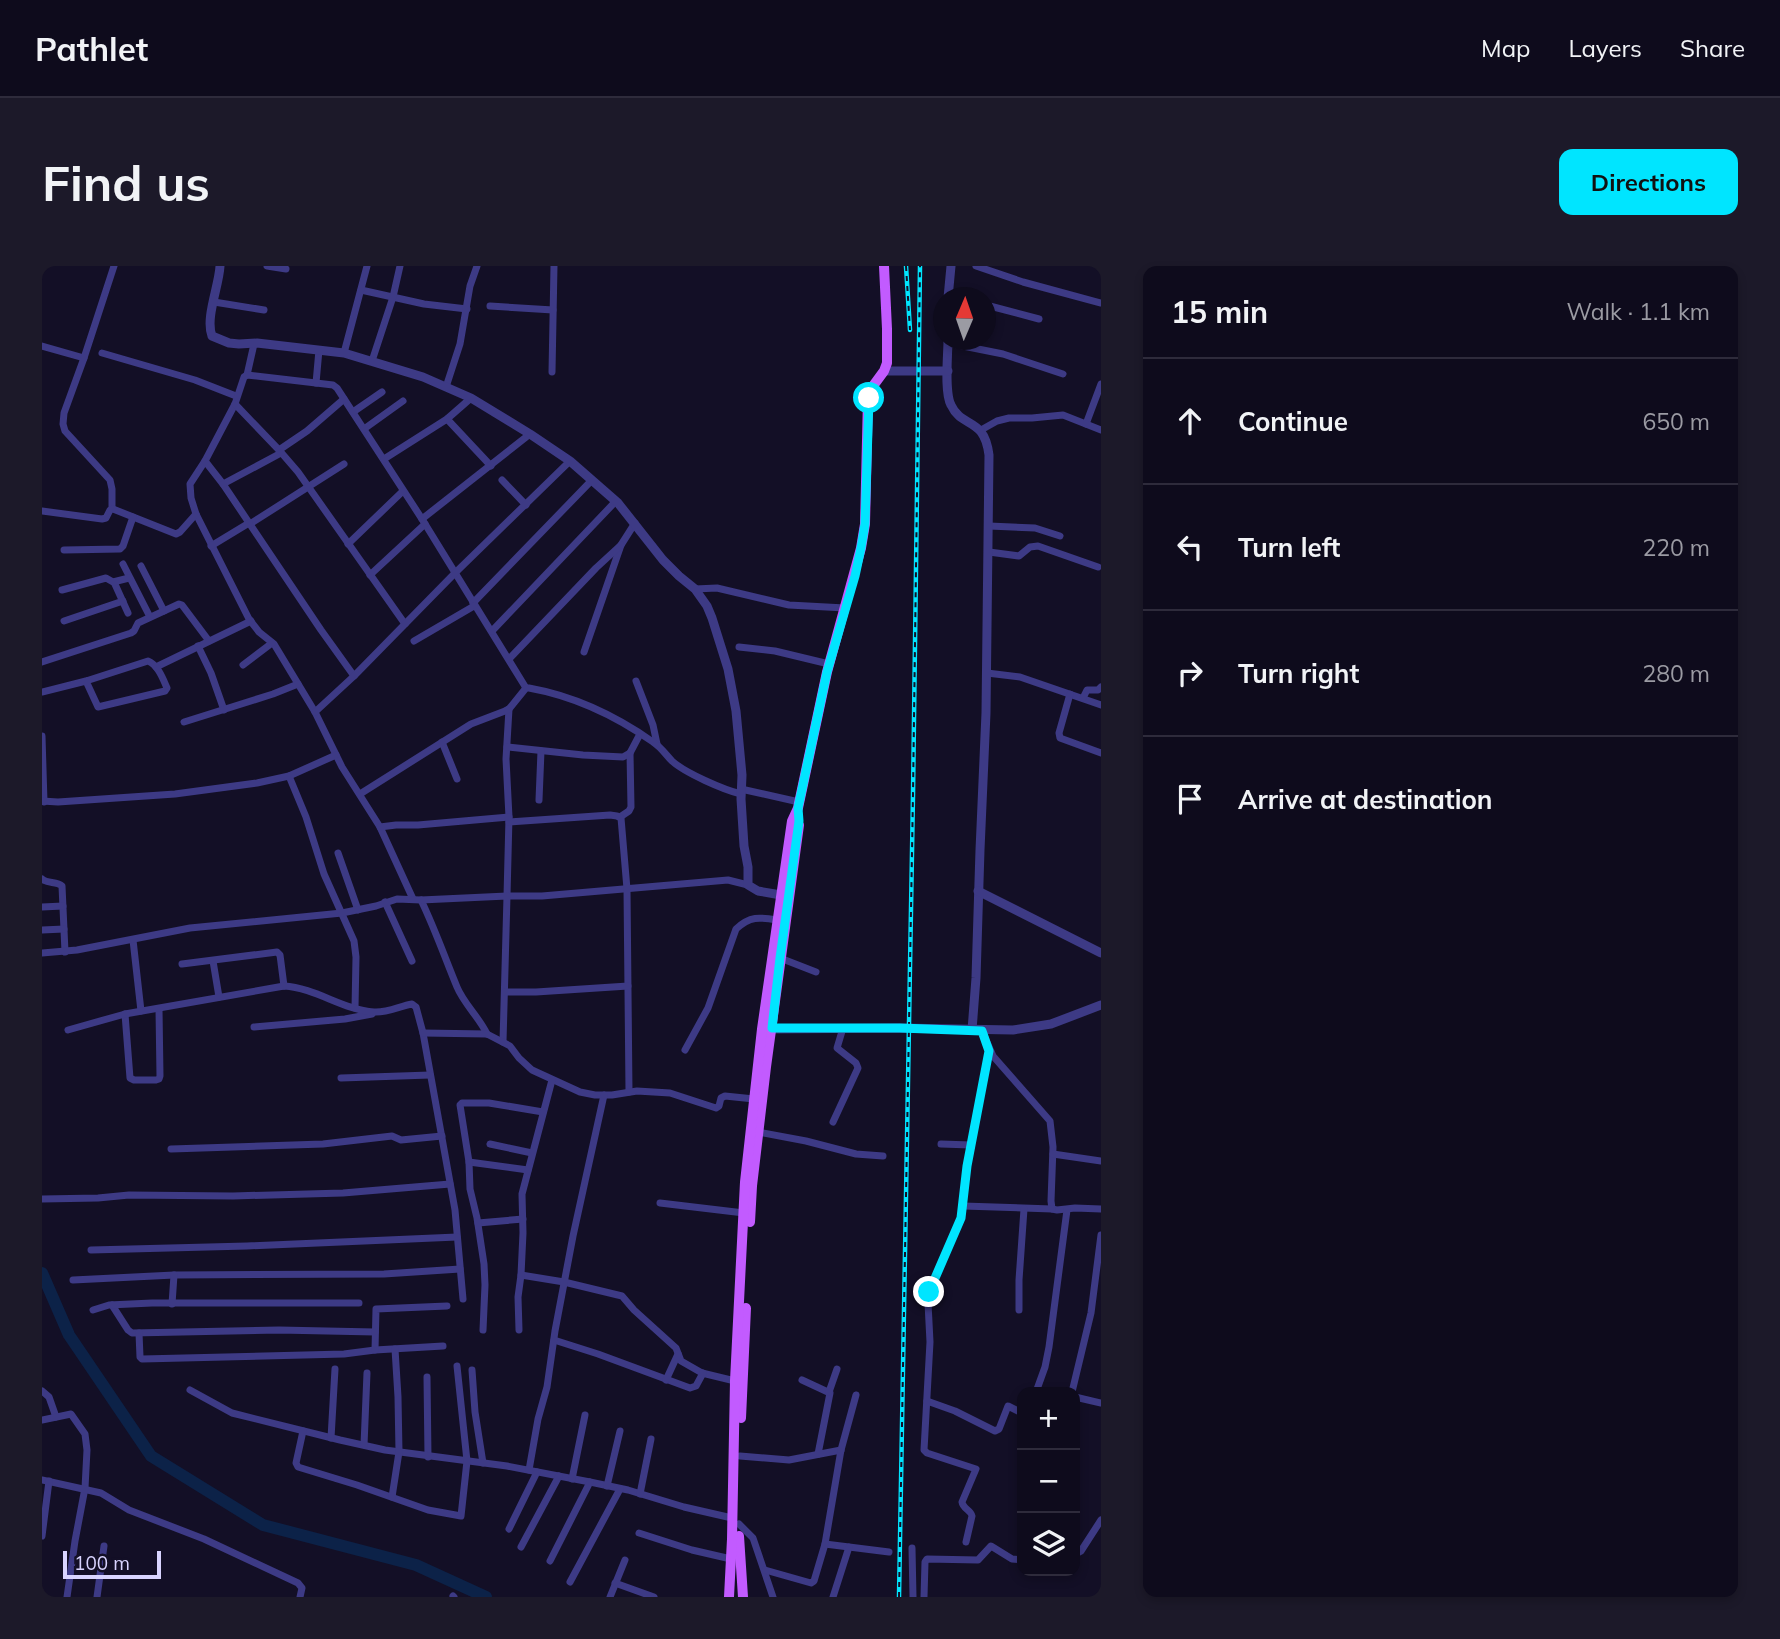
<!DOCTYPE html>
<html lang="en">
<head>
<meta charset="utf-8">
<style>
	:root { --surface:#0e0b1c; --page:#1c1929; --text:#f1f3f6; --muted:#9b9ba3; --line:#2e2b3b; --accent:#00e5ff }
	body { margin:0; font-family:Mulish,sans-serif; background:var(--page); color:var(--text) }
	.controls { position:absolute; right:21px; bottom:21px; display:grid; overflow:hidden; border-radius:14px; box-shadow:0 4px 10px #0003 }
	.controls button { width:63px; height:63px; display:grid; place-items:center; padding:0; border:0; border-bottom:2px solid var(--line); background:var(--surface); color:var(--text); font:35px sans-serif }
	.compass { position:absolute; left:891px; top:21px; width:63px; height:63px; border-radius:50%; background:var(--surface); box-shadow:0 4px 10px #0003; rotate:2deg }
	.scale { position:absolute; left:21px; bottom:18px; width:98px; box-sizing:border-box; padding-left:7px; border:4px solid #d9d4ff; border-top:0; font-size:19px; line-height:24px; white-space:nowrap; color:#d9d4ff; -webkit-text-stroke:5px #130f26; paint-order:stroke }
	.stop { position:absolute; width:21px; height:21px; margin:-16px; border:5px solid #00e5ff; border-radius:50%; background:#fff }
	.stop.end { background:#00e5ff; border-color:#fff; box-shadow:0 2px 7px #0008 }
	.list { margin:0; padding:0; list-style:none }
	h2 { display:flex; justify-content:space-between; align-items:center; height:91px; margin:0; padding:0 28px; font-size:30px }
	h2 small { font-size:23px; font-weight:400; color:var(--muted) }
	.list li { display:grid; grid-template-columns:46px 1fr auto; gap:21px; align-items:center; box-sizing:border-box; height:126px; padding:0 28px; border-top:2px solid var(--line) }
	.list b { display:block; font-size:26px; white-space:nowrap }
	.list em { font-size:23px; font-style:normal; color:var(--muted) }
	.icon { flex:none; width:38px; height:38px; fill:none; stroke:currentColor; stroke-width:2; stroke-linecap:round; stroke-linejoin:round }
	.map { position:relative; flex:none; width:1059px; height:1331px; overflow:hidden; border-radius:14px }
	header { display:flex; align-items:center; gap:42px; box-sizing:border-box; height:98px; padding:0 35px; background:var(--surface); border-bottom:2px solid var(--line) }
	header strong { font-size:33px }
	nav { display:flex; gap:38px; margin-inline-start:auto; font-size:24px }
	.intro { display:flex; align-items:center; justify-content:space-between; box-sizing:border-box; height:168px; padding:0 42px }
	h1 { margin:0; font-size:49px }
	.button { padding:18px 32px; border-radius:14px; background:var(--accent); color:#111; font-size:24px; font-weight:700 }
	main { display:flex; gap:42px; padding:0 42px }
	aside { flex:1; background:var(--surface); border-radius:14px; box-shadow:0 4px 10px #0003 }
	.map>svg:first-child { display:block }
</style>
</head>
<body>
<header>
<strong>Pathlet</strong>
<nav><a>Map</a><a>Layers</a><a>Share</a></nav>
</header>
<div class="intro"><h1>Find us</h1><a class="button">Directions</a></div>
<main>
<div class="map">
<svg width="1059" height="1331" viewBox="0 0 1059 1331">
	<rect width="100%" height="100%" fill="#130f26"/>
	<g fill="none" stroke-linecap="round" stroke-linejoin="round">
		<!-- river -->
		<path stroke="#0c2248" stroke-width="12" d="M 0,1007 L 27,1069 L 109,1190 L 221,1259 L 374,1299 L 444,1331"/>
		<!-- minor -->
		<g stroke="#3d3a85" stroke-width="7">
			<path d="M 225,0 L 244,3"/>
			<path d="M 934,0 L 981,16 L 1059,37"/>
			<path d="M 319,24 L 382,38 L 425,43"/>
			<path d="M 906,28 L 919,32"/>
			<path d="M 172,36 L 222,44"/>
			<path d="M 944,39 L 997,53"/>
			<path d="M 448,40 L 511,44"/>
			<path d="M 906,77 L 961,88 L 1021,108"/>
			<path d="M 0,80 L 42,92"/>
			<path d="M 277,84 L 274,117 L 291,119 L 295,122 L 380,253 L 484,422"/>
			<path d="M 60,87 L 153,114 L 194,130"/>
			<path d="M 302,87 L 325,0"/>
			<path d="M 330,95 L 351,31 L 358,0"/>
			<path d="M 510,106 L 512,0"/>
			<path d="M 205,109 L 212,78"/>
			<path d="M 274,117 L 205,109 L 202,111 L 193,138 L 163,195 L 148,218 L 149,232 L 154,248 L 207,353 L 217,366 L 232,378 L 273,446 L 300,501 L 338,561 L 371,633"/>
			<path d="M 404,121 L 418,78 L 428,20 L 435,0"/>
			<path d="M 193,138 L 237,184 L 256,206 L 363,358"/>
			<path d="M 311,146 L 340,126"/>
			<path d="M 405,153 L 449,200"/>
			<path d="M 1044,158 L 1059,118"/>
			<path d="M 322,163 L 361,135"/>
			<path d="M 939,164 L 955,155 L 967,152 L 990,152 L 1021,149 L 1059,164"/>
			<path d="M 237,184 L 265,165 L 302,133"/>
			<path d="M 342,193 L 405,153 L 429,132"/>
			<path d="M 163,195 L 181,218 L 279,364 L 312,410"/>
			<path d="M 460,214 L 484,239"/>
			<path d="M 181,218 L 239,187"/>
			<path d="M 70,243 L 70,223 L 68,214 L 23,165 L 21,158 L 22,147 L 42,92 L 72,0"/>
			<path d="M 0,245 L 60,253 L 64,252 L 68,244 L 71,243 L 134,268 L 138,266 L 154,248"/>
			<path d="M 380,253 L 488,168"/>
			<path d="M 208,258 L 302,198"/>
			<path d="M 947,260 L 993,262 L 1018,270"/>
			<path d="M 306,278 L 361,225"/>
			<path d="M 169,280 L 207,257"/>
			<path d="M 22,284 L 78,283 L 81,280 L 91,251"/>
			<path d="M 947,286 L 977,290 L 988,281 L 996,280 L 1056,301"/>
			<path d="M 81,298 L 108,351"/>
			<path d="M 99,300 L 122,345"/>
			<path d="M 328,309 L 383,258"/>
			<path d="M 72,316 L 86,347"/>
			<path d="M 653,323 L 675,322 L 747,339 L 803,342"/>
			<path d="M 20,324 L 64,312 L 71,316 L 87,312"/>
			<path d="M 431,337 L 550,214"/>
			<path d="M 22,355 L 81,335"/>
			<path d="M 450,365 L 574,235"/>
			<path d="M 372,375 L 432,340"/>
			<path d="M 156,380 L 169,407 L 182,444"/>
			<path d="M 697,381 L 733,385 L 787,398"/>
			<path d="M 542,386 L 579,279 L 593,257"/>
			<path d="M 467,393 L 554,302 L 579,279"/>
			<path d="M 0,396 L 89,367 L 92,365 L 96,357 L 137,338 L 140,339 L 167,375"/>
			<path d="M 201,399 L 230,377"/>
			<path d="M 114,401 L 209,355"/>
			<path d="M 945,407 L 978,411 L 1059,439"/>
			<path d="M 594,415 L 611,459 L 615,478"/>
			<path d="M 0,426 L 44,415 L 106,395 C 116,399 121,413 125,422 L 123,425 L 56,441 L 44,415"/>
			<path d="M 1028,428 L 1017,467 L 1018,472 L 1059,487"/>
			<path d="M 1041,432 L 1045,424 L 1056,424 L 1059,421"/>
			<path d="M 467,443 L 464,493 L 467,551 L 465,630 L 500,630 L 686,614 L 706,619"/>
			<path d="M 273,446 L 312,410 L 413,307 L 528,195"/>
			<path d="M 142,456 L 231,428 L 256,418"/>
			<path d="M 0,470 L 2,536"/>
			<path d="M 400,476 L 415,513"/>
			<path d="M 465,481 L 541,489 L 581,491 L 588,487 L 598,468"/>
			<path d="M 247,510 L 264,551 L 282,608 L 312,675 L 314,691 L 313,742"/>
			<path d="M 699,523 L 757,536"/>
			<path d="M 318,528 L 429,458 L 463,445 L 467,443 L 484,422 L 487,422 C 532,430 574,450 611,476 C 619,481 624,489 630,495 C 643,507 682,524 699,528"/>
			<path d="M 497,534 L 499,485"/>
			<path d="M 0,535 L 16,536 L 133,528 L 215,517 L 247,510 L 294,489"/>
			<path d="M 578,551 L 587,545 L 589,541 L 588,487"/>
			<path d="M 467,556 L 568,549 L 575,550 L 579,552 L 585,623 L 587,826"/>
			<path d="M 338,561 L 354,559 L 376,559 L 467,551"/>
			<path d="M 296,587 L 316,644"/>
			<path d="M 0,613 C 5,618 15,615 20,620 L 23,686"/>
			<path d="M 379,634 C 393,663 403,692 415,721 C 422,738 437,751 445,768"/>
			<path d="M 343,636 L 370,695"/>
			<path d="M 0,641 L 21,640"/>
			<path d="M 0,664 L 22,663"/>
			<path d="M 91,674 L 99,745"/>
			<path d="M 0,687 L 35,684 L 148,662 L 300,647 L 334,640 L 355,633 L 379,634 L 465,630 L 461,776"/>
			<path d="M 738,692 L 774,706"/>
			<path d="M 171,695 L 177,731"/>
			<path d="M 140,698 L 235,686 L 238,689 L 242,720"/>
			<path d="M 463,726 L 494,726 L 586,720"/>
			<path d="M 83,748 L 88,812 L 92,814 L 114,814 L 117,813 L 118,810 L 117,743"/>
			<path d="M 212,761 L 303,753 L 330,748"/>
			<path d="M 26,764 L 83,748 L 242,720 C 274,722 301,744 332,746 C 345,747 358,740 370,738 L 374,741 L 381,767 L 413,944 L 421,1033"/>
			<path d="M 940,765 L 951,790 L 1008,855 L 1011,881 L 1009,935 L 1010,943 L 1015,944 L 1033,942 L 1059,943"/>
			<path d="M 381,767 L 445,768 L 468,780 L 477,792 L 490,804 L 538,826 L 553,829 L 570,829 L 595,825 L 628,827 L 674,842 L 677,840 L 679,832 L 683,830 L 712,833"/>
			<path d="M 643,784 L 666,742 L 694,663 C 708,650 717,651 735,654"/>
			<path d="M 299,812 L 388,809"/>
			<path d="M 791,856 L 816,802 L 814,797 L 795,782 L 801,762"/>
			<path d="M 716,866 L 764,875 L 814,888 L 841,890"/>
			<path d="M 448,878 L 490,887"/>
			<path d="M 899,878 L 929,879"/>
			<path d="M 129,883 L 281,878 L 350,870 L 359,874 L 400,870"/>
			<path d="M 1011,888 L 1059,895"/>
			<path d="M 427,896 L 486,904"/>
			<path d="M 0,933 L 56,932 L 87,929 L 191,930 L 301,927 L 408,918"/>
			<path d="M 618,937 L 702,947"/>
			<path d="M 921,940 L 1010,943"/>
			<path d="M 436,957 L 481,953"/>
			<path d="M 49,984 L 205,980 L 415,971"/>
			<path d="M 479,1009 L 522,1016 L 580,1030 L 592,1044 L 634,1082 L 639,1095 L 660,1107 L 693,1115"/>
			<path d="M 31,1014 L 132,1009 L 342,1008 L 418,1003"/>
			<path d="M 130,1038 L 132,1009"/>
			<path d="M 70,1039 L 86,1064 L 90,1067 L 237,1064 L 333,1066"/>
			<path d="M 51,1044 L 67,1039 L 110,1037 L 317,1037"/>
			<path d="M 977,1044 L 977,1014 L 982,943"/>
			<path d="M 441,1064 L 443,1019 L 442,998 L 435,952 L 428,923 L 427,896 L 418,839 L 420,837 L 447,837 L 501,846"/>
			<path d="M 477,1064 L 476,1031 L 479,1009 L 481,967 L 480,928 L 510,814"/>
			<path d="M 97,1067 L 98,1091 L 100,1093 L 302,1088 L 333,1084 L 401,1080"/>
			<path d="M 512,1074 L 556,1088 L 648,1122 L 654,1120 L 661,1107"/>
			<path d="M 333,1084 L 334,1043 L 405,1040"/>
			<path d="M 430,1104 L 433,1146 L 441,1197"/>
			<path d="M 385,1111 L 386,1191"/>
			<path d="M 624,1114 L 636,1088"/>
			<path d="M 760,1114 L 788,1127 L 776,1188"/>
			<path d="M 148,1124 L 190,1147 L 298,1174 L 343,1184 L 465,1200 L 548,1216 L 586,1224 L 642,1241 L 690,1252"/>
			<path d="M 0,1125 L 7,1131 L 14,1151"/>
			<path d="M 787,1126 L 795,1103"/>
			<path d="M 994,1126 L 1003,1101 L 1007,1081 L 1025,944"/>
			<path d="M 1030,1126 L 1049,1047 L 1059,969"/>
			<path d="M 1033,1131 L 1059,1137"/>
			<path d="M 885,1135 L 913,1145 L 953,1165 L 957,1163 L 966,1140 L 980,1147"/>
			<path d="M 0,1154 L 29,1148 L 43,1168 L 45,1184 L 43,1222 L 33,1275 L 25,1331"/>
			<path d="M 261,1165 L 254,1197 L 256,1201 L 315,1219 L 386,1244 L 419,1250 L 425,1195 L 415,1100"/>
			<path d="M 289,1172 L 293,1103"/>
			<path d="M 322,1179 L 325,1107"/>
			<path d="M 698,1190 L 747,1194 L 799,1184"/>
			<path d="M 487,1204 L 496,1153 L 505,1121 L 513,1065 L 531,970 L 562,829"/>
			<path d="M 530,1213 L 543,1149"/>
			<path d="M 0,1214 L 59,1227 L 87,1244 L 162,1273 L 256,1317 L 260,1322 L 258,1331"/>
			<path d="M 565,1220 L 578,1165"/>
			<path d="M 598,1228 L 609,1173"/>
			<path d="M 350,1231 L 357,1186 L 356,1131 L 353,1083"/>
			<path d="M 697,1258 L 711,1272 L 731,1331"/>
			<path d="M 467,1263 L 495,1206"/>
			<path d="M 597,1267 L 650,1284 L 689,1293"/>
			<path d="M 0,1270 L 7,1215"/>
			<path d="M 924,1276 L 930,1250 C 929,1244 921,1243 920,1236 L 934,1203 L 885,1187 L 882,1184 L 888,1076 L 886,1037 L 887,1026 L 919,952 L 925,900 L 947,785"/>
			<path d="M 783,1278 L 847,1286"/>
			<path d="M 479,1281 L 517,1210"/>
			<path d="M 870,1282 L 871,1331"/>
			<path d="M 1033,1288 L 1039,1285 L 1059,1254"/>
			<path d="M 508,1295 L 548,1216"/>
			<path d="M 723,1304 L 769,1317 L 772,1315 L 783,1278 L 799,1184 L 814,1129"/>
			<path d="M 528,1316 L 578,1223"/>
			<path d="M 573,1317 L 612,1331"/>
			<path d="M 411,1330 L 412,1331"/>
			<path d="M 55,1331 L 62,1280"/>
			<path d="M 568,1331 L 583,1294"/>
			<path d="M 791,1331 L 807,1281"/>
			<path d="M 882,1331 L 883,1296 L 885,1293 L 936,1294 L 949,1280 L 970,1293 L 980,1294"/>
		</g>
		<!-- tertiary -->
		<g stroke="#3d3a85" stroke-width="9">
			<path d="M 178,0 C 177,20 163,52 170,70 L 187,77 L 197,78 L 215,77 L 302,87 L 381,111 L 429,132 L 488,168 L 528,195 L 576,237 L 621,294 L 637,310 L 653,323 L 665,340 L 670,352 L 686,403 L 694,445 L 700,509 L 699,533 L 702,580 L 706,601 L 706,619 L 716,625 L 739,629"/>
			<path d="M 906,32 L 909,0"/>
			<path d="M 906,74 C 906,89 902,126 909,139 C 920,163 942,150 947,189 L 944,447 L 938,584 L 934,712 L 930,764"/>
			<path d="M 842,105 L 906,105"/>
			<path d="M 936,625 L 1059,687"/>
			<path d="M 725,763 L 858,762 L 971,764 L 1009,758 L 1059,739"/>
		</g>
		<!-- primary -->
		<g stroke="#c25bff" stroke-width="10">
			<path d="M 708,956 L 710,920 L 724,801 L 757,559"/>
			<path d="M 699,1152 L 704,1042"/>
			<path d="M 697,1270 L 701,1331"/>
			<path d="M 687,1331 L 690,1273 L 693,1115 L 703,916 L 720,763 L 750,555 L 756,542 L 785,406 L 819,282 L 823,258 L 826,132 L 831,120 L 842,105 L 845,97 L 845,63 L 842,0"/>
		</g>
		<!-- rail casing -->
		<g stroke="#00e5ff" stroke-width="4.5">
			<g id="rail">
				<path d="M 864,0 L 868,64"/>
				<path d="M 857,1331 L 871,529 L 878,0"/>
			</g>
		</g>
		<!-- rail -->
		<use href="#rail" stroke="#130f26" stroke-width="2" stroke-dasharray="5" stroke-linecap="butt"/>
	</g>
	<g fill="none" stroke-linecap="round" stroke-linejoin="round">
		<!-- route -->
		<path stroke="#00e5ff" stroke-width="9" d="M 827,132 L 823,258 L 819,282 L 813,310 L 785,406 L 756,542 L 757,555 L 738,692 L 730,762 L 858,762 L 940,765 L 947,785 L 925,900 L 919,952 L 887,1026"/>
	</g>
</svg>
<div class="controls">
<button>+</button>
<button>−</button>
<button><svg class="icon" aria-label="layers" viewBox="0 0 24 24"><path d="M12 4l9 5-9 5-9-5zM3 14l9 5 9-5"/></svg></button>
</div>
<svg class="compass" viewBox="-18 -18 36 36"><path d="M0-13l5 13h-10z" fill="#e53935"/><path d="M0 13l5-13h-10z" fill="#9b9ba3"/></svg>
<div class="scale">100 m</div>
<div class="stop" style="left:827px;top:132px"></div>
<div class="stop end" style="left:887px;top:1026px"></div>
</div>
<aside>
<h2>15 min<small>Walk · 1.1 km</small></h2>
<ul class="list">
<li><svg class="icon" aria-label="ahead" viewBox="0 0 24 24"><path d="M12 20V5M6 11l6-6 6 6"/></svg><div><b>Continue</b></div><em>650 m</em></li>
<li><svg class="icon" aria-label="left" viewBox="0 0 24 24"><path d="M17 20v-9H6M10 6l-5 5 5 5"/></svg><div><b>Turn left</b></div><em>220 m</em></li>
<li><svg class="icon" aria-label="right" viewBox="0 0 24 24"><path d="M7 20v-9h11M14 6l5 5-5 5"/></svg><div><b>Turn right</b></div><em>280 m</em></li>
<li><svg class="icon" aria-label="arrive" viewBox="0 0 24 24"><path d="M6 21V4h12l-3 4 3 4H6"/></svg><div><b>Arrive at destination</b></div></li>
</ul>
</aside>
</main>
</body>
</html>
